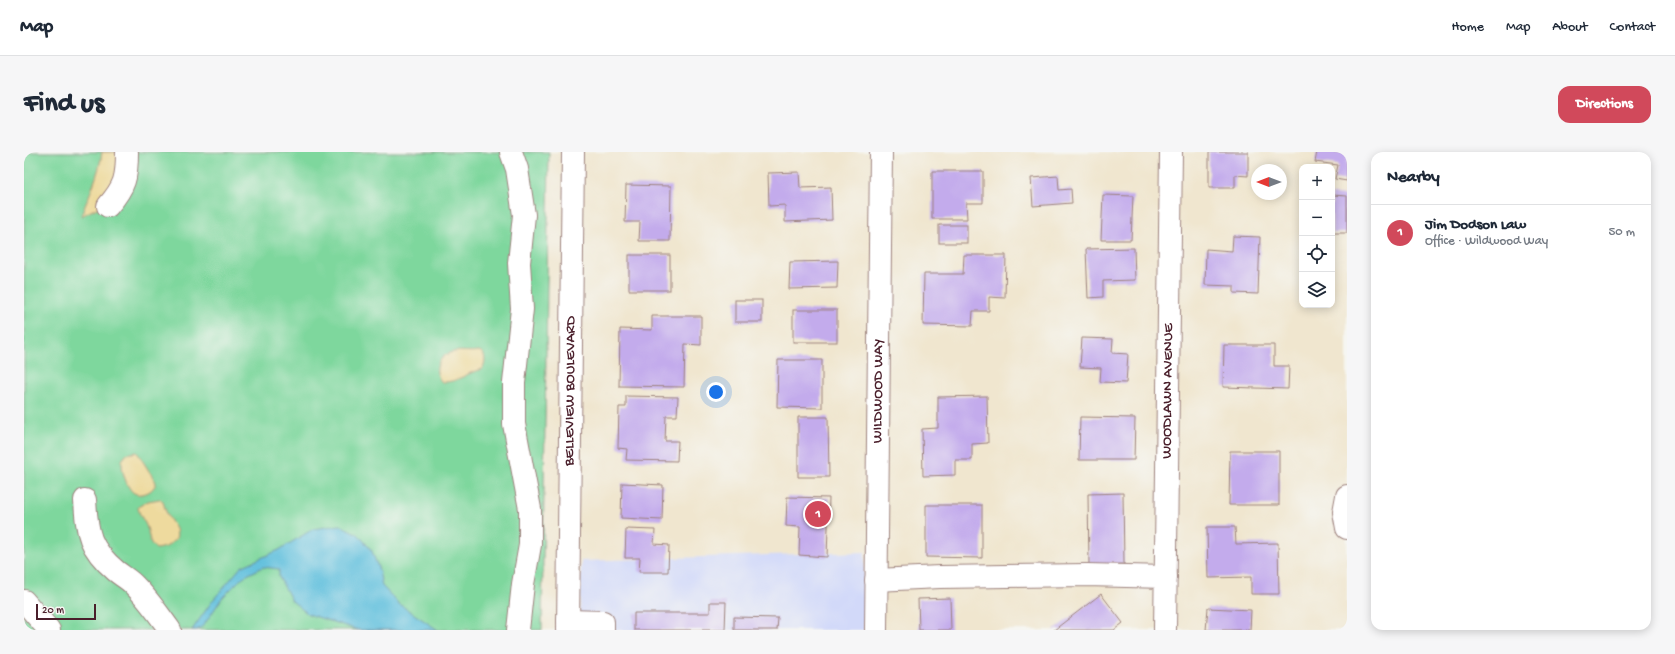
<!DOCTYPE html>
<html lang="en">
<head>
<meta charset="utf-8">
<style>
	:root { --surface:#fff; --page:#f6f6f7; --text:#1f2937; --muted:#747a83; --line:#e0e1e3; --accent:#d1495b }
	body { margin:0; font-family:"Gochi Hand",sans-serif; background:var(--page); color:var(--text) }
	.controls { position:absolute; right:12px; top:12px; display:grid; overflow:hidden; border-radius:8px; box-shadow:0 2px 10px #0003 }
	.controls button { width:36px; height:36px; display:grid; place-items:center; padding:0; border:0; border-bottom:1px solid var(--line); background:var(--surface); color:var(--text); font:20px sans-serif }
	.compass { position:absolute; left:1227px; top:12px; width:36px; height:36px; border-radius:50%; background:var(--surface); box-shadow:0 2px 10px #0003; rotate:270deg }
	.scale { position:absolute; left:12px; bottom:10px; width:60px; box-sizing:border-box; padding-left:4px; border:2px solid #4a1f2b; border-top:0; font-size:11px; line-height:14px; white-space:nowrap; color:#4a1f2b; -webkit-text-stroke:3px #f6f6f2; paint-order:stroke }
	.you { position:absolute; left:692px; top:240px; width:14px; height:14px; margin:-10px; border:3px solid #fff; border-radius:50%; background:#1a73e8; box-shadow:0 0 0 6px #1a73e833 }
	.badge { display:grid; place-items:center; width:26px; height:26px; border-radius:50%; background:var(--accent); color:#fff; font-size:13px; font-weight:700 }
	.pin { position:absolute; translate:-50% -50%; border:2px solid #fff; box-shadow:0 1px 4px #0006 }
	.list { margin:0; padding:0; list-style:none }
	h2 { display:flex; justify-content:space-between; align-items:center; height:52px; margin:0; padding:0 16px; font-size:17px }
	h2 small { font-size:13px; font-weight:400; color:var(--muted) }
	.list li { display:grid; grid-template-columns:26px 1fr auto; gap:12px; align-items:center; box-sizing:border-box; height:56px; padding:0 16px; border-top:1px solid var(--line) }
	.list b { display:block; font-size:15px; white-space:nowrap }
	.list p { margin:0; font-size:13px; white-space:nowrap; color:var(--muted) }
	.list em { font-size:13px; font-style:normal; color:var(--muted) }
	.icon { flex:none; width:22px; height:22px; fill:none; stroke:currentColor; stroke-width:2; stroke-linecap:round; stroke-linejoin:round }
	.map { position:relative; flex:none; width:1323px; height:478px; overflow:hidden; border-radius:12px }
	header { display:flex; align-items:center; gap:24px; box-sizing:border-box; height:56px; padding:0 20px; background:var(--surface); border-bottom:1px solid var(--line) }
	header strong { font-size:19px }
	nav { display:flex; gap:22px; margin-inline-start:auto; font-size:14px }
	.intro { display:flex; align-items:center; justify-content:space-between; box-sizing:border-box; height:96px; padding:0 24px }
	h1 { margin:0; font-size:28px }
	.button { padding:10px 18px; border-radius:12px; background:var(--accent); color:#fff; font-size:14px; font-weight:700 }
	main { display:flex; gap:24px; padding:0 24px }
	aside { flex:1; background:var(--surface); border-radius:12px; box-shadow:0 2px 10px #0003 }
	.map>svg:first-child { display:block }
</style>
</head>
<body>
<header>
<strong>Map</strong>
<nav><a>Home</a><a>Map</a><a>About</a><a>Contact</a></nav>
</header>
<div class="intro"><h1>Find us</h1><a class="button">Directions</a></div>
<main>
<div class="map">
<svg width="1323" height="478" viewBox="0 0 1323 478">
	<rect width="100%" height="100%" fill="#f6f6f2"/>
	<filter id="ink" filterUnits="userSpaceOnUse"><feTurbulence type="fractalNoise" baseFrequency=".025" numOctaves="2"/><feDisplacementMap in="SourceGraphic" scale="8" xChannelSelector="R" yChannelSelector="G"/><feConvolveMatrix kernelMatrix="1 2 1 2 8 2 1 2 1" color-interpolation-filters="sRGB"/></filter>
	<filter id="wash" filterUnits="userSpaceOnUse"><feTurbulence type="fractalNoise" baseFrequency=".012" numOctaves="4" result="noise"/><feDisplacementMap in="SourceGraphic" scale="16" xChannelSelector="R" yChannelSelector="G"/><feGaussianBlur stdDeviation="0.9" result="paint"/><feColorMatrix in="noise" values="0 0 0 0 0 0 0 0 0 0 0 0 0 0 0 0 0 1.4 0 .05"/><feComposite in="paint" operator="in"/></filter>
	<g filter="url(#wash)">
		<rect width="100%" height="100%" fill="#f0e6cf"/>
		<!-- built -->
		<path fill="#d2d9f9" d="M 841,400 L 840,478 L 556,478 L 557,409 Z"/>
		<!-- green -->
		<path fill="#7ed79d" stroke="#647b64" d="M 0,0 L 525,0 L 518,478 L 0,478 Z"/>
		<!-- sand -->
		<g fill="#eeda9e" stroke="#9c7c64">
			<path d="M 78,0 L 100,0 L 100,9 L 77,54 L 57,64 C 65,43 75,23 78,0 Z"/>
			<path d="M 455,199 L 459,201 C 462,206 461,212 458,217 C 444,220 433,231 418,230 C 407,219 415,203 429,200 C 437,198 446,201 455,199 Z"/>
			<path d="M 113,300 L 132,330 C 131,339 118,345 110,341 C 102,336 97,316 98,308 L 103,302 Z"/>
			<path d="M 136,347 L 139,349 C 140,354 142,360 144,364 C 149,374 155,376 152,387 L 142,395 L 132,397 C 124,390 126,385 123,376 C 121,369 115,364 114,355 L 124,349 Z"/>
		</g>
		<!-- water -->
		<path fill="#5fbfdd" stroke="#546f84" d="M 316,373 L 334,382 L 348,399 L 355,418 L 358,434 L 375,452 L 414,478 L 334,478 L 284,462 L 268,449 L 255,425 L 255,417 L 239,415 L 219,425 L 198,446 L 180,473 L 173,478 L 168,478 L 189,448 L 217,415 L 255,398 L 289,377 Z"/>
		<g id="blocks">
			<!-- building -->
			<g fill="#c3abec">
				<path d="M 1185,0 L 1224,0 L 1224,24 L 1211,23 L 1211,36 L 1185,36 Z"/>
				<path d="M 1293,0 L 1323,0 L 1323,29 L 1311,27 L 1314,13 L 1291,10 Z"/>
				<path d="M 908,19 L 959,19 L 959,51 L 942,51 L 943,67 L 908,67 Z"/>
				<path d="M 775,20 L 776,36 L 807,35 L 808,68 L 761,70 L 761,53 L 745,54 L 744,21 Z"/>
				<path d="M 1034,24 L 1035,38 L 1047,37 L 1048,51 L 1009,54 L 1007,26 Z"/>
				<path d="M 602,33 L 647,34 L 646,89 L 615,89 L 616,70 L 601,70 Z"/>
				<path d="M 1079,43 L 1109,44 L 1107,88 L 1077,88 Z"/>
				<path d="M 1308,43 L 1323,44 L 1323,81 L 1308,81 Z"/>
				<rect x="915" y="73" width="28" height="18"/>
				<path d="M 1209,84 L 1236,85 L 1234,142 L 1210,141 L 1210,134 L 1181,133 L 1182,97 L 1208,99 Z"/>
				<path d="M 1110,96 L 1111,128 L 1079,129 L 1079,145 L 1064,146 L 1062,97 Z"/>
				<rect x="605" y="103" width="41" height="35"/>
				<path d="M 940,103 L 982,103 L 981,146 L 965,145 L 965,159 L 949,159 L 948,174 L 899,173 L 900,122 L 939,122 Z"/>
				<path d="M 814,109 L 813,136 L 765,137 L 766,110 Z"/>
				<rect x="711" y="148" width="27" height="22"/>
				<rect x="769" y="158" width="44" height="32"/>
				<path d="M 628,164 L 677,164 L 677,193 L 661,192 L 660,235 L 595,234 L 596,177 L 628,178 Z"/>
				<path d="M 1058,186 L 1089,187 L 1088,201 L 1104,202 L 1102,231 L 1076,230 L 1077,216 L 1056,215 Z"/>
				<path d="M 1200,193 L 1250,193 L 1250,214 L 1265,214 L 1264,237 L 1199,235 Z"/>
				<path d="M 754,208 L 798,208 L 798,256 L 753,255 Z"/>
				<path d="M 602,244 L 654,245 L 653,264 L 642,264 L 641,289 L 654,289 L 653,309 L 602,308 L 603,297 L 594,296 L 595,255 L 602,255 Z"/>
				<path d="M 963,244 L 964,291 L 948,292 L 948,308 L 931,308 L 931,323 L 899,324 L 898,277 L 914,276 L 914,245 Z"/>
				<path d="M 774,265 L 804,265 L 805,325 L 774,325 Z"/>
				<path d="M 1056,265 L 1111,266 L 1110,308 L 1055,308 Z"/>
				<path d="M 1206,299 L 1255,299 L 1255,353 L 1205,353 Z"/>
				<path d="M 598,331 L 639,333 L 638,368 L 597,366 Z"/>
				<path d="M 1099,341 L 1100,412 L 1065,413 L 1064,342 Z"/>
				<path d="M 763,345 L 805,346 L 803,405 L 775,403 L 776,375 L 762,374 Z"/>
				<path d="M 902,353 L 958,353 L 958,406 L 902,405 Z"/>
				<path d="M 1183,375 L 1211,375 L 1212,392 L 1254,391 L 1255,442 L 1227,442 L 1227,425 L 1184,426 Z"/>
				<path d="M 602,377 L 631,378 L 630,392 L 645,393 L 644,420 L 615,420 L 616,406 L 601,406 Z"/>
				<path d="M 1077,442 L 1099,471 L 1090,478 L 1030,478 Z"/>
				<path d="M 926,446 L 927,478 L 895,478 L 894,447 Z"/>
				<path d="M 686,450 L 702,450 L 701,478 L 610,478 L 610,461 L 686,461 Z"/>
				<path d="M 1184,456 L 1227,458 L 1226,478 L 1182,478 Z"/>
				<path d="M 710,465 L 754,466 L 753,478 L 710,478 Z"/>
			</g>
		</g>
	</g>
	<g filter="url(#ink)">
		<use href="#blocks" fill-opacity="0" stroke="#9d827d" stroke-width="1"/>
		<g fill="none" stroke-linecap="round" stroke-linejoin="round">
			<!-- minor casing -->
			<g stroke="#9d827d" stroke-width="24">
				<g id="minor">
					<path d="M 487,0 L 493,17 L 500,63 L 495,111 L 498,157 L 490,231 L 490,272 L 506,357 L 506,393 L 499,432 L 494,478"/>
					<path d="M 84,54 C 101,34 103,26 103,0"/>
					<path d="M 1323,344 L 1320,360 L 1323,376"/>
					<path d="M 61,348 C 63,382 65,396 92,419 C 98,424 106,428 111,434 C 125,448 135,463 146,478"/>
					<path d="M 852,428 L 916,425 L 1063,423 L 1142,425"/>
					<path d="M 0,449 L 25,478"/>
					<path d="M 544,469 L 579,470 L 579,478"/>
					<path id="s1" d="M 544,478 L 549,0"/>
					<path id="s2" d="M 852,478 L 857,0"/>
					<path id="s3" d="M 1141,478 L 1147,0"/>
				</g>
			</g>
			<!-- minor -->
			<use href="#minor" stroke="#fff" stroke-width="22"/>
		</g>
	</g>
	<g text-anchor="middle" dominant-baseline="central" stroke-width="3" stroke-linejoin="round" paint-order="stroke">
		<!-- street labels -->
		<g font-size="15" fill="#4a1f2b" stroke="#f6f6f2">
			<text stroke="none"><textPath href="#s1" startOffset="239">BELLEVIEW BOULEVARD</textPath></text>
			<text stroke="none"><textPath href="#s2" startOffset="239">WILDWOOD WAY</textPath></text>
			<text stroke="none"><textPath href="#s3" startOffset="239">WOODLAWN AVENUE</textPath></text>
		</g>
	</g>
</svg>
<div class="controls">
<button>+</button>
<button>−</button>
<button><svg class="icon" aria-label="locate" viewBox="0 0 24 24"><circle cx="12" cy="12" r="6"/><path d="M12 2v4M12 18v4M2 12h4M18 12h4"/></svg></button>
<button><svg class="icon" aria-label="layers" viewBox="0 0 24 24"><path d="M12 4l9 5-9 5-9-5zM3 14l9 5 9-5"/></svg></button>
</div>
<svg class="compass" viewBox="-18 -18 36 36"><path d="M0-13l5 13h-10z" fill="#e53935"/><path d="M0 13l5-13h-10z" fill="#747a83"/></svg>
<div class="scale">20 m</div>
<div class="you"></div>
<div class="pin badge" style="left:794px;top:362px">1</div>
</div>
<aside>
<h2>Nearby<small></small></h2>
<ul class="list">
<li><span class="badge">1</span><div><b>Jim Dodson Law</b><p>Office · Wildwood Way</p></div><em>50 m</em></li>
</ul>
</aside>
</main>
</body>
</html>
